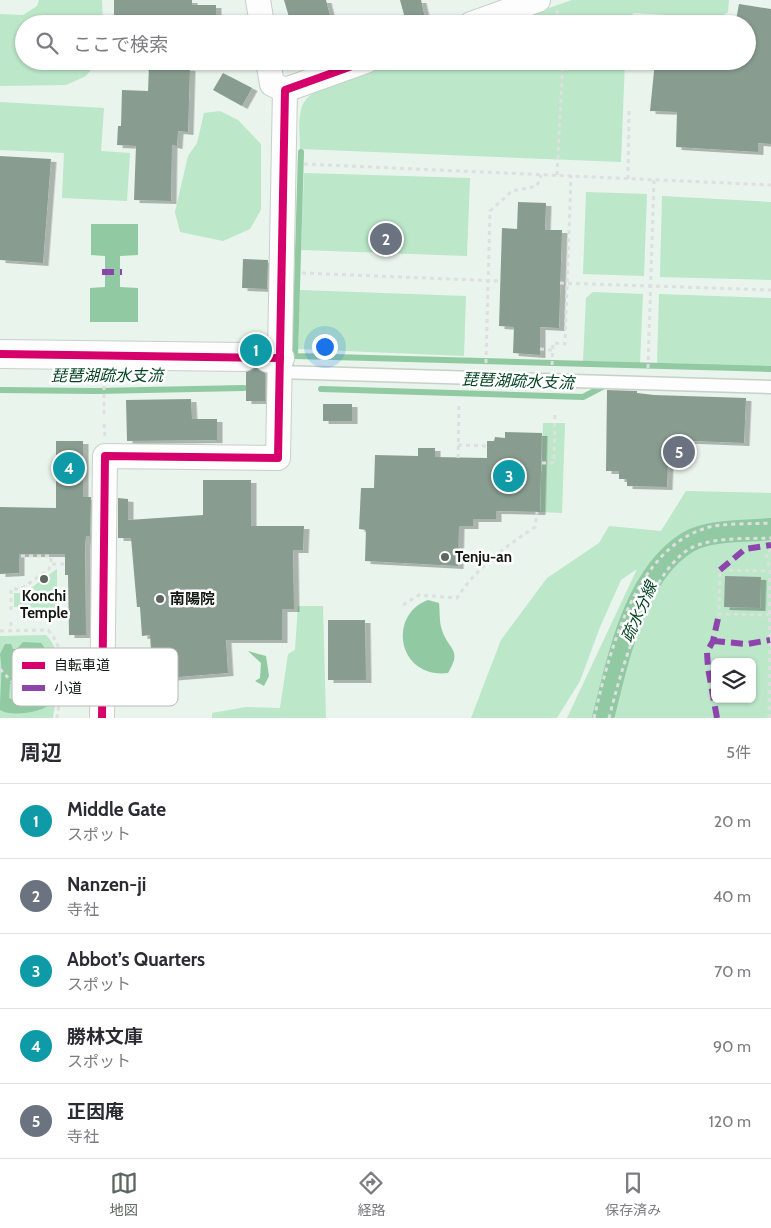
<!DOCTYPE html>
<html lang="ja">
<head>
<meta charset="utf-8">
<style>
	:root { --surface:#fff; --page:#f7f7f7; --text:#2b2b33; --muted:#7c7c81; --line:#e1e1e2; --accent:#5d6660 }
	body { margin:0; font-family:Cabin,"Noto Sans JP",sans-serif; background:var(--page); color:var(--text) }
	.controls { position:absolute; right:15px; bottom:15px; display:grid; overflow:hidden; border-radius:8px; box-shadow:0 1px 4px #0004 }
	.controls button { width:45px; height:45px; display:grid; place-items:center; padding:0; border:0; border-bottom:1px solid var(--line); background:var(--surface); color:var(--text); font:25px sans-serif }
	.you { position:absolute; left:324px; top:346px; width:18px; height:18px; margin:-12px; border:4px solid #fff; border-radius:50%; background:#1a73e8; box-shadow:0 0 0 8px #1a73e833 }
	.badge { display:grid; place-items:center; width:32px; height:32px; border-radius:50%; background:var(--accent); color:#fff; font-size:16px; font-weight:700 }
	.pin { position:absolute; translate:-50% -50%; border:2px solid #fff; box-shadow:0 1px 5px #0006 }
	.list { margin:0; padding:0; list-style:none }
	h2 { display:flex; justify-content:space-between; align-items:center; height:65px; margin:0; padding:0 20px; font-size:21px }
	h2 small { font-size:16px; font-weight:400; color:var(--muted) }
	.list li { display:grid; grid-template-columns:32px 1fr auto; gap:15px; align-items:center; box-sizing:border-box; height:75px; padding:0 20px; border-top:1px solid var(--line) }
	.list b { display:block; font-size:19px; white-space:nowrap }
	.list p { margin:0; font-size:16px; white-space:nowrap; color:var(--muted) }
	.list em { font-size:16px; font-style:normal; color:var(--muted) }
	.icon { flex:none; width:28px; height:28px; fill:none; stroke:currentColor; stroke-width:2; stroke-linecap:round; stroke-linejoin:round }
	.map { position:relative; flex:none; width:771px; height:718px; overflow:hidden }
	.search { position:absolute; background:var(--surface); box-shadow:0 1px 4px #0004; left:15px; right:15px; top:15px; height:55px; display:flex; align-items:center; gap:12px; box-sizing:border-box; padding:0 18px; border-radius:28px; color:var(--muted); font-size:19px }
	.sheet { height:440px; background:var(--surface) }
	nav { display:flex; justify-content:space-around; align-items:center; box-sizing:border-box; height:70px; border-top:1px solid var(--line); background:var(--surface); font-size:14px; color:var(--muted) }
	nav a { display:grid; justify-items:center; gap:2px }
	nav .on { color:var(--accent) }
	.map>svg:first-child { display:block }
</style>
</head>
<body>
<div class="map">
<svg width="771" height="718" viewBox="0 0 771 718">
	<defs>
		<filter id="shadow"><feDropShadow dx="5.5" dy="3" stdDeviation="0" flood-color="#0004"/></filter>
	</defs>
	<rect width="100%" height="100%" fill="#e9f4ec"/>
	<!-- green -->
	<g fill="#bce7c9" fill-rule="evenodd">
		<path d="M 39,0 L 102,0 L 103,24 L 24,24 L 24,61 L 98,61 L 86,76 L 66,85 L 0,86 L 0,14 L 23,15 L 37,6 Z"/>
		<path d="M 572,0 L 729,0 L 728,12 L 719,18 L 634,13 L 626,20 L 626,24 L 503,24 Z"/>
		<path d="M 394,61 L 625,61 L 621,162 L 300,149 C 300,137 298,122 301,110 C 307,82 370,70 394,61 Z"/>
		<path d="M 0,102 L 104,108 L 101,151 L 130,153 L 127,201 L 62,198 L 64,153 L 0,150 Z"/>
		<path d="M 220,111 L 238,120 L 261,144 L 261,210 L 250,229 L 223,241 L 180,232 L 175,212 L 188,156 L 197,143 L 204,113 Z"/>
		<path d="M 304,173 L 470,178 L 467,256 L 301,250 Z"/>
		<path d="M 586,192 L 647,194 L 644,276 L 583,274 Z"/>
		<path d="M 662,196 L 771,202 L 771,280 L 660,277 Z"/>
		<path d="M 300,290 L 466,296 L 464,356 L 298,349 Z"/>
		<path d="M 593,292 L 643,294 L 640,363 L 583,361 L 586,298 Z"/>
		<path d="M 659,294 L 771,298 L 771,367 L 657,363 Z"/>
		<path d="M 543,423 L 565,423 L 562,513 L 540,512 Z"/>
		<path d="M 686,491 L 771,493 L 771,718 L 567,718 L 637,569 L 621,580 L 600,627 L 580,681 L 557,718 L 471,718 L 501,640 L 547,578 L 599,543 L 609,526 L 661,531 ZM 715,662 L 752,662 L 752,699 L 715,699 Z"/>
		<path d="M 57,569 L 57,615 L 22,615 L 22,607 L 14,607 L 14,593 L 24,593 Z"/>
		<path d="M 298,606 L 323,606 L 326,718 L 212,718 L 212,713 L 246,707 L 280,708 L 288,654 L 295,650 Z"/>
		<path d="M 46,635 C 67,656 57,691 53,718 L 0,718 L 0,636 Z"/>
	</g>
	<!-- water -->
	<g fill="#90c9a2" fill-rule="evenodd">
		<path d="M 91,224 L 138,224 L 138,255 L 120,256 L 120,287 L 138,288 L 138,322 L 90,322 L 90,288 L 105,287 L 105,256 L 91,255 Z"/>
		<path d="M 428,600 L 439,603 C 440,611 439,622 442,630 C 448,650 463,649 448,673 C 398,679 387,615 428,600 Z"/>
		<path d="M 23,642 L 41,643 C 49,651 51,668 41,677 L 36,672 L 30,672 L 26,676 L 27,679 L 47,684 L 50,690 L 51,703 C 42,713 11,717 0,710 C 0,691 3,671 0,654 L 5,644 L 11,644 L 13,649 L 17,649 ZM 16,681 L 30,694 L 18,702 L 9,698 L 10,684 Z"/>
		<path d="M 248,651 L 266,656 L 269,676 L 264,686 L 255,681 L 260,678 L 261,663 Z"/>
	</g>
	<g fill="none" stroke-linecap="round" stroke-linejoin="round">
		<!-- stream -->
		<g stroke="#90c9a2" stroke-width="6">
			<path d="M 301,152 L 295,356 L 771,369"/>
			<path d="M 321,389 L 583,397 L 606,385"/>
			<path d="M 0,390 L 96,391 L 244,388"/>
		</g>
		<!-- canal -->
		<path stroke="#90c9a2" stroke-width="22" d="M 603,718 C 618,661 633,576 688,542 C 711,529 746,532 771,529"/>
	</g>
	<!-- building -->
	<g fill="#889d90" filter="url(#shadow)">
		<path d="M 114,0 L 192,0 L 192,5 L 216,5 L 216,24 L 132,24 L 132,17 L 114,17 Z"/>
		<path d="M 284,0 L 326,0 L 332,24 L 291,24 Z"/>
		<path d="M 400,0 L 421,0 L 425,18 L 406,22 Z"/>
		<path d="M 739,4 L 771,9 L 771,144 L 758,143 L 758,152 L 676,147 L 677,112 L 650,111 L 655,61 L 747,61 L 747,22 L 736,20 Z"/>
		<path d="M 149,66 L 190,68 L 188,132 L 178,131 L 177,146 L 172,145 L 171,201 L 134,200 L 136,146 L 117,145 L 118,126 L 121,126 L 122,90 L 148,91 Z"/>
		<path d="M 223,73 L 252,88 L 242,106 L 213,90 Z"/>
		<path d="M 0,156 L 51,159 L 43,263 L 0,260 Z"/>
		<path d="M 518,202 L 546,203 L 545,230 L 562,230 L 559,328 L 540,327 L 540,355 L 513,353 L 514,327 L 499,326 L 502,228 L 517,229 Z"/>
		<path d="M 243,259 L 268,260 L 267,289 L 242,288 Z"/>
		<path d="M 256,367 L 265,373 L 265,401 L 246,401 L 246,372 Z"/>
		<path d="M 607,390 L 637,391 L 637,393 L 654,395 L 746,398 L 744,443 L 669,440 L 667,487 L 627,486 L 627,479 L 619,479 L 619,471 L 606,471 Z"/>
		<path d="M 191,399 L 192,419 L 217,419 L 217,440 L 127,441 L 126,400 Z"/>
		<rect x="323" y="404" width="29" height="17"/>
		<path d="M 505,432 L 542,433 L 540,512 L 496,511 L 496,519 L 473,519 L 473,526 L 459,526 L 458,566 L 365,561 L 366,530 L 359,529 L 361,488 L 374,488 L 375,455 L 418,456 L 418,448 L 435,448 L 435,457 L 487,458 L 487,441 L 494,441 L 495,437 L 505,438 Z"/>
		<path d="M 56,441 L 83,441 L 83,497 L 91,497 L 90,536 L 86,536 L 85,546 L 86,635 L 69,635 L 68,575 L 65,575 L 65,554 L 19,554 L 19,573 L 0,574 L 0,507 L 56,508 Z"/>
		<path d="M 203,480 L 251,480 L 251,526 L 304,526 L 303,550 L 293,550 L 294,609 L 282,609 L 282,640 L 226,640 L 228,673 L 153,679 L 150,635 L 142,636 L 140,607 L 137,607 L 131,538 L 118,538 L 118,498 L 128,499 L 128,520 L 203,515 Z"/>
		<path d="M 725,576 L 761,577 L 760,608 L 724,607 Z"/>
		<path d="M 328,620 L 365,620 L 366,680 L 328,680 Z"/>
	</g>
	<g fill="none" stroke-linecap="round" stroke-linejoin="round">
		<!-- service casing -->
		<g stroke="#c7d0c9" stroke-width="15">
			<path id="service" d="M 279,372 L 771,387"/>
		</g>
		<!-- minor casing -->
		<g stroke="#c7d0c9" stroke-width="26">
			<g id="minor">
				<path d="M 258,0 L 262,24"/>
				<path d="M 471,24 L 538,0"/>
				<path d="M 268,61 L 272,84 L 285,90"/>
				<path d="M 102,718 L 105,456 L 278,458 L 285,90 L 366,61"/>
			</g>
		</g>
		<!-- tertiary casing -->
		<g stroke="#c7d0c9" stroke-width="30">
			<g id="tertiary">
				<path d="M 0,354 L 244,357"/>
				<path d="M 268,358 L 280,358"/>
			</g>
		</g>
		<!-- path -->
		<g stroke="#dde0de" stroke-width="3" stroke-dasharray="4 4" stroke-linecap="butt">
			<path d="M 557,10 L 560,24"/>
			<path d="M 304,164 L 771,185"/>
			<path d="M 557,175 L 563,61"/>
			<path d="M 628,179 L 629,107"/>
			<path d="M 302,273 L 500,281"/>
			<path d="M 560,283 L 771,290"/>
			<path d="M 540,349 L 552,350"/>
			<path d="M 486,363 L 490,211 L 512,191 L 537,186 L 541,175"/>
			<path d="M 552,365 L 553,343 L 565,344 L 571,176"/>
			<path d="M 648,368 L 654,180"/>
			<path d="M 104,378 L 104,415"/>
			<path d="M 104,424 L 105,436"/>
			<path d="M 458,445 L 487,446"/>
			<path d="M 458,458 L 459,406"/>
			<path d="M 542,463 L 554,463 L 555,412"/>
			<path d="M 21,556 L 51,556 L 51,564"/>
			<path d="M 403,605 L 419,595 L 457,598 C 478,566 504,548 535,527 L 537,512"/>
			<path d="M 11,610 L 11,589 L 21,589 L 49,569 L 51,564 L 65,564"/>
			<path d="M 770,615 L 719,614 L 720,570 L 770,571"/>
			<path d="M 11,622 L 11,630"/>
			<path d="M 0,631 L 48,630 C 70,654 61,688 57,718"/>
			<path d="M 0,669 L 13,683"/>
			<path d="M 594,718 C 609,654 634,550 706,528 C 721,523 754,524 771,523"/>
			<path d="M 609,718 C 620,674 651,560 698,545 C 721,537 747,539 771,538"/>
			<path d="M 769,718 L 770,571 L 766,553 L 771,550"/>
		</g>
		<!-- service -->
		<use href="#service" stroke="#fcfdfc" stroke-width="12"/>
		<!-- minor -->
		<use href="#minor" stroke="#fcfdfc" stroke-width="24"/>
		<!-- tertiary -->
		<use href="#tertiary" stroke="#fcfdfc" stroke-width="28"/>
		<!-- quiet -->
		<g stroke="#8e44ad" stroke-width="6" stroke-dasharray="12 6" stroke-linecap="butt">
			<path d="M 102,272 L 122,272"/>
			<path d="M 720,570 L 745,549 L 771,545"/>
			<path d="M 713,641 L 747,644 L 770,640"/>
			<path d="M 717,718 L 708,668 L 707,652 L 713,641 L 719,614"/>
		</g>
		<!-- cycleway casing -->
		<g stroke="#fff" stroke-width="11">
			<g id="cycleway">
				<path d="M 0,354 L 280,358"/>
				<path d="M 102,718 L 105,456 L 278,458 L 285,90 L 366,61"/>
			</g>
		</g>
		<!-- cycleway -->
		<use href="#cycleway" stroke="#d6006c" stroke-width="8"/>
	</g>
	<!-- markers -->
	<g fill="#5d6660" stroke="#fff" stroke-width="2">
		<circle cx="445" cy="557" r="5"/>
		<circle cx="44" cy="579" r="5"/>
		<circle cx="160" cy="599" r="5"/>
	</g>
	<g text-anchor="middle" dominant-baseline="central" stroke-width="5" stroke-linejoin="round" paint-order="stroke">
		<!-- poi labels -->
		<g font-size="15" font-weight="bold" fill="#121914" stroke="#fff" text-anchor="start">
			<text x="455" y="557">Tenju-an</text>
			<text x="44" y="596" text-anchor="middle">Konchi<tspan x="44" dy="17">Temple</tspan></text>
			<text x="170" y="599">南陽院</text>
		</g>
		<!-- water labels -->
		<g font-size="16" font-style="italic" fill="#054422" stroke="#fff">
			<text x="107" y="375">琵琶湖疏水支流</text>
			<text transform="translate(518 381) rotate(2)">琵琶湖疏水支流</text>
			<text transform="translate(639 612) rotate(-66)">疏水分線</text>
		</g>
	</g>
	<!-- legend -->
	<rect x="12" y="648" width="166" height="58" rx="8" fill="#fff" stroke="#b8bab8" stroke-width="1"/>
	<rect x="22" y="662" width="23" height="7" fill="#d6006c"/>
	<rect x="22" y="685" width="23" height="6" fill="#8e44ad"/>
	<g font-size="14" fill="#121914">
		<text x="54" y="670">自転車道</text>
		<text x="54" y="693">小道</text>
	</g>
</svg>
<div class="controls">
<button><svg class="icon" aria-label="layers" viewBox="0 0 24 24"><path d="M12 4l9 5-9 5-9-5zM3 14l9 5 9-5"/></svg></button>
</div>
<div class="you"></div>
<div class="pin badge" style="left:256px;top:350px;background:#0f9aa8">1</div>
<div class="pin badge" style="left:386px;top:239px;background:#6b7280">2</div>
<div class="pin badge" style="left:509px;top:476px;background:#0f9aa8">3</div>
<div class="pin badge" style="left:69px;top:468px;background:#0f9aa8">4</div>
<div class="pin badge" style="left:679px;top:452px;background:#6b7280">5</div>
<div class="search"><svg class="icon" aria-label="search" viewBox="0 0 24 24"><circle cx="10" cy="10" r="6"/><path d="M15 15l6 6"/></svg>ここで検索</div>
</div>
<section class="sheet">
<h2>周辺<small>5件</small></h2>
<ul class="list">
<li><span class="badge" style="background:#0f9aa8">1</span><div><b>Middle Gate</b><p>スポット</p></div><em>20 m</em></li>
<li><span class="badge" style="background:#6b7280">2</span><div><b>Nanzen-ji</b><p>寺社</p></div><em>40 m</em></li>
<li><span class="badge" style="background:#0f9aa8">3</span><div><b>Abbot’s Quarters</b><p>スポット</p></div><em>70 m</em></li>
<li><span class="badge" style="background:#0f9aa8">4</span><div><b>勝林文庫</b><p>スポット</p></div><em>90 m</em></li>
<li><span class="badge" style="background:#6b7280">5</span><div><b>正因庵</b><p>寺社</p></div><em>120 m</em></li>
</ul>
</section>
<nav>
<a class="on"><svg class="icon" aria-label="map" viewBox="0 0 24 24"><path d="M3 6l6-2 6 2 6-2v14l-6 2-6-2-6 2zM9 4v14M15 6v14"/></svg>地図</a>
<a><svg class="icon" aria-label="directions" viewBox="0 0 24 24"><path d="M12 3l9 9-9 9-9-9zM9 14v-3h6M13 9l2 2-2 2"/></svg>経路</a>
<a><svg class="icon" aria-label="saved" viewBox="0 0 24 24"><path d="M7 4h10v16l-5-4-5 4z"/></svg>保存済み</a>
</nav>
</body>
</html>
